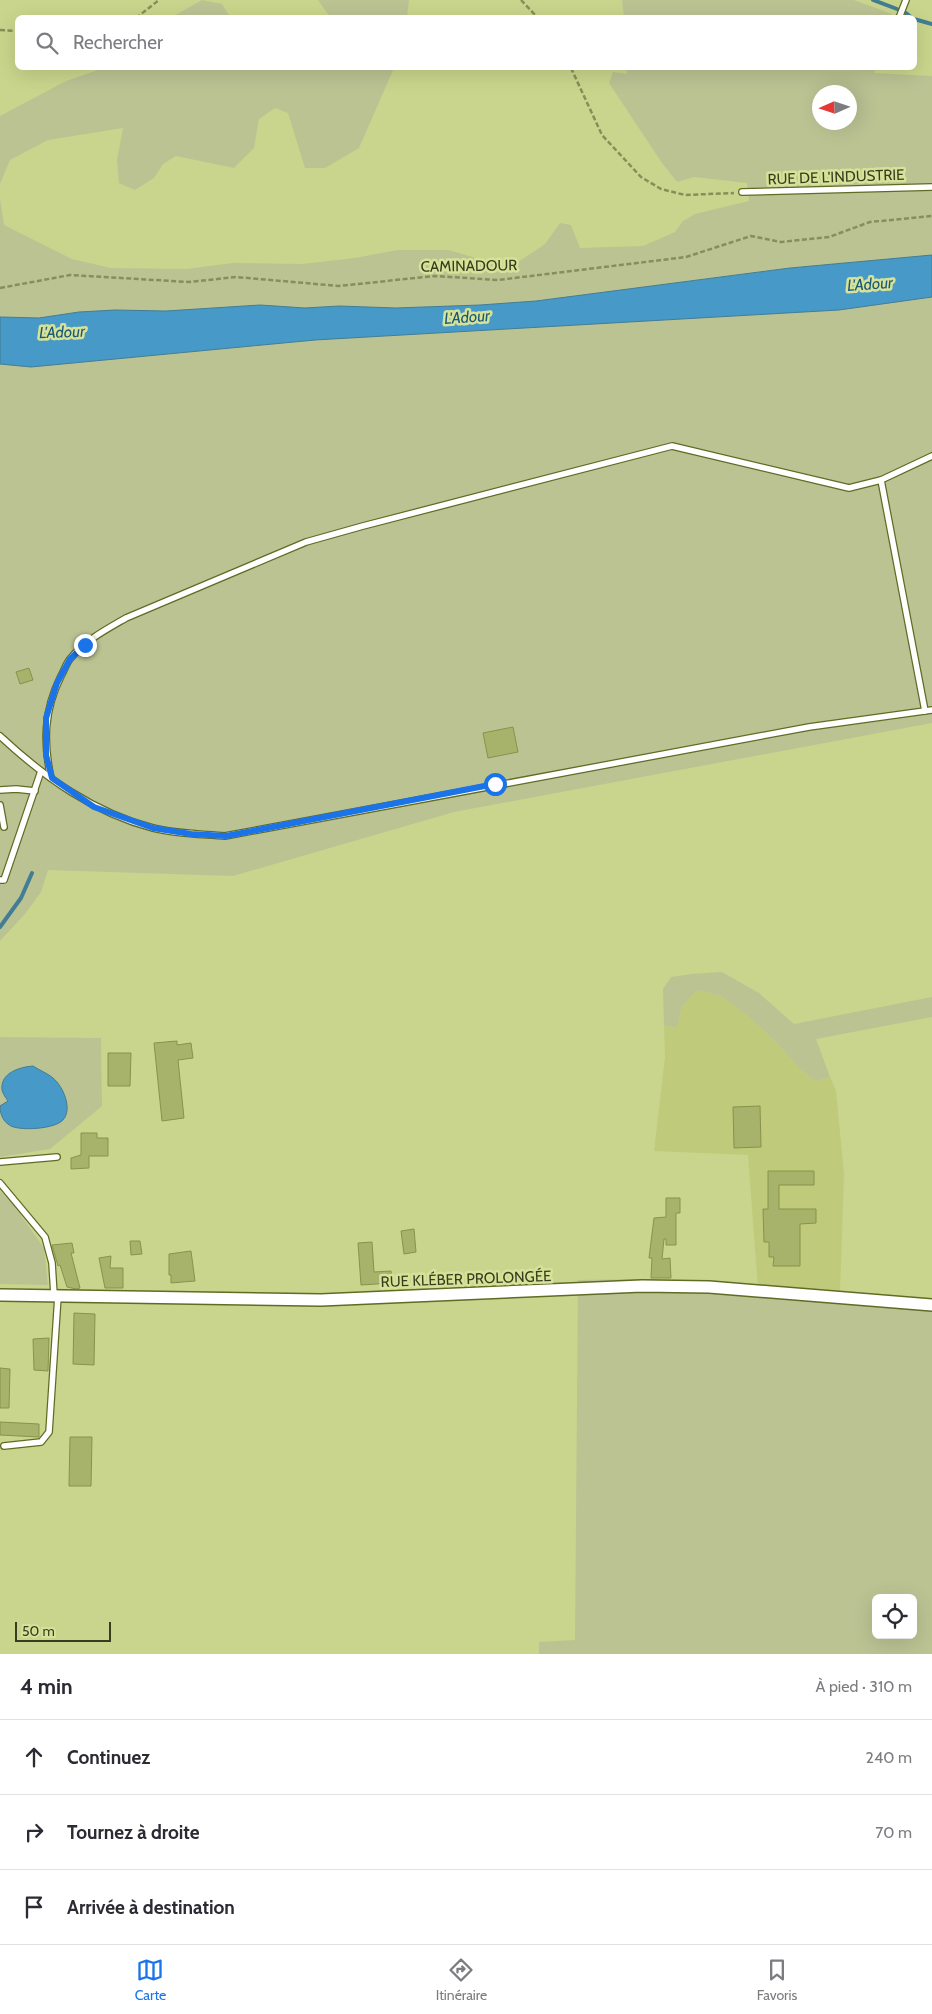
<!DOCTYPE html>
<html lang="fr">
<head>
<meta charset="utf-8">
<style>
	:root { --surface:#fff; --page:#f2f2f3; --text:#2b2b33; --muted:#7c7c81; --line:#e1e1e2; --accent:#1a73e8 }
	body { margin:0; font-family:Cabin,sans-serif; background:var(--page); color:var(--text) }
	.controls { position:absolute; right:15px; bottom:15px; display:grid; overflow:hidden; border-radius:8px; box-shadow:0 5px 20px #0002 }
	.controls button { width:45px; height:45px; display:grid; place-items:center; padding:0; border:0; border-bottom:1px solid var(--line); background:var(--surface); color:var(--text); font:25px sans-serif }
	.compass { position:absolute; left:812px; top:85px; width:45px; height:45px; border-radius:50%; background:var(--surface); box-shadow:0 5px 20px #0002; rotate:267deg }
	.scale { position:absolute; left:15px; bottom:12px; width:96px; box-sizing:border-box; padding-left:5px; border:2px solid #383d1f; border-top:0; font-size:14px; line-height:18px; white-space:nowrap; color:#383d1f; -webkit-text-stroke:4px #d6e298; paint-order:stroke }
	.stop { position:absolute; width:15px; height:15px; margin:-11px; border:4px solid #1a73e8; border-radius:50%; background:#fff }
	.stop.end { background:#1a73e8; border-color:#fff; box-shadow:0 1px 5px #0008 }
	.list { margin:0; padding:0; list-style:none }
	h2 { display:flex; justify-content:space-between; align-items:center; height:65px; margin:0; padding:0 20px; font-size:21px }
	h2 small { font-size:16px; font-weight:400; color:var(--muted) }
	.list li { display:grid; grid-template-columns:32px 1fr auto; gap:15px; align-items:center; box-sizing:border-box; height:75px; padding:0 20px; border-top:1px solid var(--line) }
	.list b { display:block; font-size:19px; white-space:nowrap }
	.list em { font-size:16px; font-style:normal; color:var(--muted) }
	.icon { flex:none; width:28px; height:28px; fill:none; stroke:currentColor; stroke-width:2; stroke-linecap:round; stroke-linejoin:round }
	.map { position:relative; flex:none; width:932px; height:1654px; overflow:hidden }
	.search { position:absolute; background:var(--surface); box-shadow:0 5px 20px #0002; left:15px; right:15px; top:15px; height:55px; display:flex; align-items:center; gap:12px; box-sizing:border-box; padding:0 18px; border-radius:8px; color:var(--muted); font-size:19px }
	.sheet { height:290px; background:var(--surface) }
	nav { display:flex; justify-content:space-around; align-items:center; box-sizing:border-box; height:70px; border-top:1px solid var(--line); background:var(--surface); font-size:14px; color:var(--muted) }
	nav a { display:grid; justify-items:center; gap:2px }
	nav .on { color:var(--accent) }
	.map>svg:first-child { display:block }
</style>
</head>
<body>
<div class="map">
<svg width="932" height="1654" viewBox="0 0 932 1654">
	<rect width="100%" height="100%" fill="#c9d58c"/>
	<!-- built -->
	<path fill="#bfcb7b" d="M 697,990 L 721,996 L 748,1016 L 778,1044 L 800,1069 L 816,1081 L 830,1077 L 836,1091 L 844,1174 L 840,1293 L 758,1289 L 748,1155 L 654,1151 L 665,1057 L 664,1025 L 677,1028 L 682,1007 Z"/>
	<!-- green -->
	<g fill="#bbc393" fill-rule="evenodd">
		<path d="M 202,0 L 222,4 L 230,17 L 172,17 Z"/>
		<path d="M 318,0 L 409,0 L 407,17 L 330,17 Z"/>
		<path d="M 622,0 L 854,0 L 892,14 L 891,18 L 624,17 Z"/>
		<path d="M 133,68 L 394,68 L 359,148 L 325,168 L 305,168 L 288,113 L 275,108 L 259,119 L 254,148 L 234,168 L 176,156 L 163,164 L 154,178 L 135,190 L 119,183 L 117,160 L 123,128 L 48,140 L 10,160 L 0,184 L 0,116 L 66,81 L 101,69 L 131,69 Z"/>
		<path d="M 627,68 L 876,68 L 874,73 L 932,76 L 932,255 L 790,268 L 536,301 L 480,305 L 396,308 L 339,306 L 305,308 L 260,305 L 166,311 L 115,310 L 79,312 L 39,318 L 0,317 L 0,199 L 4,225 L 72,259 L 111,268 L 186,269 L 233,263 L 302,264 L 355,258 L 397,250 L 449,250 L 509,268 L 545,244 L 560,223 L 571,225 L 580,248 L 643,246 L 675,232 L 683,221 L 695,214 L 749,201 L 747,183 L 694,177 L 677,182 L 662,163 L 609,83 L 613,72 L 627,74 ZM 820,92 L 850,92 L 850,122 L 820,122 Z"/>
		<path d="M 932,297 L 932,723 L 454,812 L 233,876 L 48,870 L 41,892 L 25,914 L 0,941 L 0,364 L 31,367 L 315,340 L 839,310 Z"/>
		<path d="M 722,972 L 759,993 L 794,1024 L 932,997 L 932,1017 L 816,1039 L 830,1077 L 816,1081 L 800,1069 L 778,1044 L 748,1016 L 721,996 L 697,990 L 682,1007 L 677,1028 L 664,1025 L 663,989 L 671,977 L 692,974 Z"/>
		<path d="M 0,1037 L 101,1038 L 102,1106 L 50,1149 L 0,1157 Z"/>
		<path d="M 0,1191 L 13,1204 L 44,1248 L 48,1285 L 0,1284 Z"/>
		<path d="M 639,1279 L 932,1301 L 932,1654 L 539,1654 L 539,1642 L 575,1640 L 578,1280 ZM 876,1598 L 913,1598 L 913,1635 L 876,1635 Z"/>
	</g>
	<!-- water -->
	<g fill="#4799c7" stroke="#427d95">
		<path d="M 932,255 L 932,297 L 839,310 L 315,340 L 31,367 L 0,364 L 0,317 L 39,318 L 79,312 L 115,310 L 166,311 L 260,305 L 305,308 L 339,306 L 396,308 L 480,305 L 536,301 L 790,268 Z"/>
		<path d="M 33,1066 C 39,1070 47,1073 53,1078 C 63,1086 73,1109 63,1120 C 55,1129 21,1131 11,1126 C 3,1122 0,1114 0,1106 L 8,1101 C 6,1098 3,1094 2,1090 C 0,1072 21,1067 33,1066 Z"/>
	</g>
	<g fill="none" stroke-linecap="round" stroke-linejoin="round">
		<!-- stream -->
		<g stroke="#427d95" stroke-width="4">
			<path d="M 873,0 L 897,9"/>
			<path d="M 906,13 L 912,18"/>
			<path d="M 914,19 L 932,24"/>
			<path d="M 0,927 L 21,898 L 32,873"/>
		</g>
	</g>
	<!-- building -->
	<g fill="#a7b26b" stroke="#88924b">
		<path d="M 29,668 L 33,680 L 20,684 L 16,672 Z"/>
		<path d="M 513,727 L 518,752 L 488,758 L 483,733 Z"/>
		<path d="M 177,1041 L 177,1045 L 191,1043 L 193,1058 L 178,1060 L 184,1118 L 162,1121 L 154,1043 Z"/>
		<path d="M 108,1053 L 131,1053 L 130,1086 L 108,1086 Z"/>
		<path d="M 760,1106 L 761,1147 L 734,1148 L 733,1107 Z"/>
		<path d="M 81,1133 L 97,1133 L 97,1138 L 108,1138 L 108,1156 L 89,1156 L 89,1168 L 71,1169 L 71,1158 L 81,1155 Z"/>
		<path d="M 768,1171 L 814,1171 L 814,1185 L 779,1185 L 779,1209 L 816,1209 L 816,1223 L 800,1224 L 800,1266 L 773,1266 L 774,1257 L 769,1257 L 769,1242 L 764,1242 L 763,1209 L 768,1209 Z"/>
		<path d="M 666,1198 L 680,1198 L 680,1213 L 676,1213 L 676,1245 L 666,1245 L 666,1239 L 664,1239 L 662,1259 L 670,1258 L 671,1278 L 651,1278 L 652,1258 L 649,1258 L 654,1218 L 666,1217 Z"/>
		<path d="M 414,1229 L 416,1252 L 404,1254 L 401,1231 Z"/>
		<path d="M 130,1241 L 140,1241 L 142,1254 L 131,1255 Z"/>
		<path d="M 372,1242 L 374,1272 L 391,1271 L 392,1283 L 361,1285 L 358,1243 Z"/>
		<path d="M 72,1243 L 74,1253 L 71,1253 L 80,1288 L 76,1289 L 67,1287 L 60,1265 L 58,1266 L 52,1245 Z"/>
		<path d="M 191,1251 L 195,1281 L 171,1283 L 171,1275 L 169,1275 L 169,1254 Z"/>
		<path d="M 111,1256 L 110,1268 L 123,1268 L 123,1288 L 105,1288 L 99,1258 Z"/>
		<path d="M 74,1313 L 95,1314 L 94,1365 L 73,1364 Z"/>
		<path d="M 49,1338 L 48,1371 L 34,1370 L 33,1339 Z"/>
		<path d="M 0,1368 L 10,1369 L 9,1408 L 0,1408 Z"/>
		<path d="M 0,1422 L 39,1424 L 39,1437 L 0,1435 Z"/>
		<path d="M 70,1437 L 92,1437 L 91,1486 L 69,1486 Z"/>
	</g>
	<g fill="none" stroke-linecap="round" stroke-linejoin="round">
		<!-- service casing -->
		<g stroke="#626b23" stroke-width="8">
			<g id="service">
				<path d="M 899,18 L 906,0"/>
				<path d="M 742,192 L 932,187"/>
				<path d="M 881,480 L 932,456"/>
				<path d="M 0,736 C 44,777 94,813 153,828 C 176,834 202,834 225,836 L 809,727 L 932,710"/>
				<path d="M 51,778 C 43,742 44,710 61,676 C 64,671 66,664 70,659 C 84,641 107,629 126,618 L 306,542 L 363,526 L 672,446 L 849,488 L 881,480 L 925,711"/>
				<path d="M 0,790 L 16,789 L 35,791"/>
				<path d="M 0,805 L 4,827"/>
				<path d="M 0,880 L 4,880 L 41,771"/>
				<path d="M 0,1162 L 57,1157"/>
				<path d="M 0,1183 L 45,1237 L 52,1263 L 54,1295"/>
				<path d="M 4,1446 L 41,1442 L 49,1432 L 58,1296"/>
			</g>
		</g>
		<!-- minor casing -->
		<g stroke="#626b23" stroke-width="14">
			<path id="minor" d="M 0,1295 L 321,1300 L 642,1286 L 709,1287 L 932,1305"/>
		</g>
		<!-- path -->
		<g stroke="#868f5a" stroke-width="2.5" stroke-dasharray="5 2.5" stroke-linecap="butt">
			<path d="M 521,0 L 538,18"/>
			<path d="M 136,18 L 159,0"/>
			<path d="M 0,30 L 18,31"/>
			<path d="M 571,68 L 602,135 L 641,177 L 661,189 L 685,195 L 734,193"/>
			<path d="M 0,288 L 70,275 L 189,282 L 236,277 L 339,286 L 434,276 L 498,280 L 686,257 L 751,236 L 781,242 L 829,237 L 870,222 L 932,216"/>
		</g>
		<!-- service -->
		<use href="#service" stroke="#fff" stroke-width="5.5"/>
		<!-- minor -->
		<use href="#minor" stroke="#fff" stroke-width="11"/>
	</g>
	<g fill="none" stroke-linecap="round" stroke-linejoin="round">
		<!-- route -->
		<path stroke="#1a73e8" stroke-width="6" d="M 85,645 L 70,659 L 57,683 L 46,718 L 46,755 L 52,778 L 94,807 L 153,828 L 191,834 L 226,836 L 495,784"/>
	</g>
	<g text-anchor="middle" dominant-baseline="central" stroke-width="5" stroke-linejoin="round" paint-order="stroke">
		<!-- street labels -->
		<g font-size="15" fill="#383d1f" stroke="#d6e298">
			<text transform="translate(836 177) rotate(-2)">RUE DE L'INDUSTRIE</text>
			<text transform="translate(469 266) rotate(-1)">CAMINADOUR</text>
			<text transform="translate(466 1279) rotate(-2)">RUE KLÉBER PROLONGÉE</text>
		</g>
		<!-- water labels -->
		<g font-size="16" font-style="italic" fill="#1b5979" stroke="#d6e298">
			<text transform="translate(870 284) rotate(-4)">L'Adour</text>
			<text transform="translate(467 317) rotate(-4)">L'Adour</text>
			<text transform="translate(62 332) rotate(-2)">L'Adour</text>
		</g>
	</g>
</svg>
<div class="controls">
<button><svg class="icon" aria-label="locate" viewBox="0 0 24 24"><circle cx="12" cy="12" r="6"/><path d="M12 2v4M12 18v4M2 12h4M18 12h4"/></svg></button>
</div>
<svg class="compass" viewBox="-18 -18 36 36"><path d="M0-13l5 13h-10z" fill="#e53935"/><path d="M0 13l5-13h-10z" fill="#7c7c81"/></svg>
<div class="scale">50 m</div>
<div class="stop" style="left:495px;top:784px"></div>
<div class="stop end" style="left:85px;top:645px"></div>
<div class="search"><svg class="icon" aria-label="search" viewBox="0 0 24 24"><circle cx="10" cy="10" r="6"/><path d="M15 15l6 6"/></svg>Rechercher</div>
</div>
<section class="sheet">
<h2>4 min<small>À pied · 310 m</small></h2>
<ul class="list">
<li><svg class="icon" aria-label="ahead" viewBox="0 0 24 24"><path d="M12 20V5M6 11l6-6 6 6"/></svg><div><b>Continuez</b></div><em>240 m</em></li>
<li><svg class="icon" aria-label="right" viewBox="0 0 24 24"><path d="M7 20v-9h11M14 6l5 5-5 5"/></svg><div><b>Tournez à droite</b></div><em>70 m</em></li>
<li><svg class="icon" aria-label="arrive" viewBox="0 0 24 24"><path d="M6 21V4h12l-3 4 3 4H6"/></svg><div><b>Arrivée à destination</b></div></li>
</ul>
</section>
<nav>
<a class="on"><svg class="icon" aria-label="map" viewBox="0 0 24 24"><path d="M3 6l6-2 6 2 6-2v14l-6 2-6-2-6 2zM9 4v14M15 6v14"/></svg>Carte</a>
<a><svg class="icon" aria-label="directions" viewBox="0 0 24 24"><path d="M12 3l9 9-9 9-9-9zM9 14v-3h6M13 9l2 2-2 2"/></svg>Itinéraire</a>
<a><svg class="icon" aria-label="saved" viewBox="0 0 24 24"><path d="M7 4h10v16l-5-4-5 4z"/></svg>Favoris</a>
</nav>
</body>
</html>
